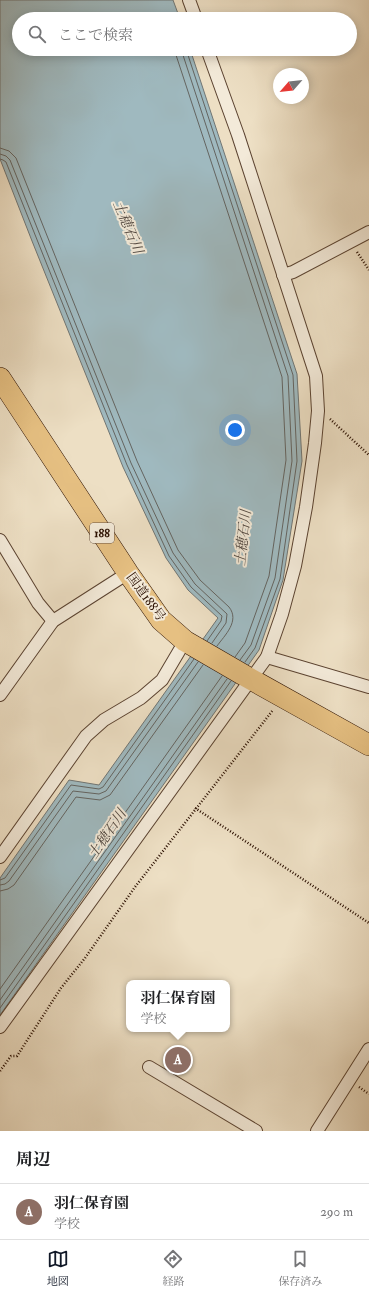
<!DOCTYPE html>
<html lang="ja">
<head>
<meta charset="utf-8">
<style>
	:root { --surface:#fff; --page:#f2f2f2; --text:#202124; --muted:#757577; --line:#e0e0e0; --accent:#111827 }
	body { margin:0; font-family:"IM FELL Double Pica","Noto Serif JP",serif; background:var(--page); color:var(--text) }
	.compass { position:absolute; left:273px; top:68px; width:36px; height:36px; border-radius:50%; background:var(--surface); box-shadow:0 2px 10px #0003; rotate:242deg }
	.you { position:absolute; left:235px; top:430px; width:14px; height:14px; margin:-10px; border:3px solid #fff; border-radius:50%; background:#1a73e8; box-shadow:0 0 0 6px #1a73e833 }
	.badge { display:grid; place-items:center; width:26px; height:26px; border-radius:50%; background:var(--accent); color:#fff; font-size:13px; font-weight:700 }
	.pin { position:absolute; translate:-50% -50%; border:2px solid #fff; box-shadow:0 1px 4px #0006 }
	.popup { position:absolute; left:126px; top:980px; width:104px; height:52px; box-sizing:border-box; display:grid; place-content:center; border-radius:8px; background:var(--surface); filter:drop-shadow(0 1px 3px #0005); font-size:13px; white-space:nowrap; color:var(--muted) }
	.popup b { font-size:15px; color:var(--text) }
	.popup::after { content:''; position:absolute; left:50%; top:100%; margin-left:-8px; border:8px solid transparent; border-top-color:var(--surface) }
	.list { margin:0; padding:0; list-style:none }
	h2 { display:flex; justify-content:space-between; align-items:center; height:52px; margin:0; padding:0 16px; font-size:17px }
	h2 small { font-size:13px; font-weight:400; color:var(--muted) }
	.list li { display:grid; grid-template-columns:26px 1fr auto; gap:12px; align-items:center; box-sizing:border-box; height:56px; padding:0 16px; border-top:1px solid var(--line) }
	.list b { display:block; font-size:15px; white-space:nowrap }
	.list p { margin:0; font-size:13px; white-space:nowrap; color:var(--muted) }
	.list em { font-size:13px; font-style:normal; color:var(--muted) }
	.icon { flex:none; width:22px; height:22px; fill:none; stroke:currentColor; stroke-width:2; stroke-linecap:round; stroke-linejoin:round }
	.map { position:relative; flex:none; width:369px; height:1131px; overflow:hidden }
	.search { position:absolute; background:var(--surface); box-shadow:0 2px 10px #0003; left:12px; right:12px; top:12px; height:44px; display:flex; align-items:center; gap:10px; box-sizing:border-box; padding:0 14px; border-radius:22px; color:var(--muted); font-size:15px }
	.sheet { height:108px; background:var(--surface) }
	nav { display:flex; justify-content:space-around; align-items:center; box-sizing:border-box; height:56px; border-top:1px solid var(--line); background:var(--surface); font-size:11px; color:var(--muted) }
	nav a { display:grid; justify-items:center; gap:2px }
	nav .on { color:var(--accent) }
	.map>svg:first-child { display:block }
</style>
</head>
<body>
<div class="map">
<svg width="369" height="1131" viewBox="0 0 369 1131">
	<rect width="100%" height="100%" fill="#eddfc4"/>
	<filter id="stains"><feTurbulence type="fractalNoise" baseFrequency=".005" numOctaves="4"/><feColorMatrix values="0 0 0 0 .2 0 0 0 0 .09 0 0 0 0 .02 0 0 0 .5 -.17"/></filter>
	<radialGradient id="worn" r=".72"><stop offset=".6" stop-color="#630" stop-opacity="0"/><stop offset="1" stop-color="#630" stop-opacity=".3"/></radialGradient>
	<!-- water -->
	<path fill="#9fb9bf" stroke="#707573" d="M 0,0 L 173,0 L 180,19 L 19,19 L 19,49 L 190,49 L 297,374 L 302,461 L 283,580 L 259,650 L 0,1015 L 0,878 L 69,780 L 99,785 L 218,618 L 188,590 L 166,558 L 123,467 L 32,241 L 0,159 Z"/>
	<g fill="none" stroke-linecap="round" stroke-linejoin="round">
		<!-- shore -->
		<g stroke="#646460" stroke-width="1">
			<path d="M 175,49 L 176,55 L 282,377 L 286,460 L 269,576 L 245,643 L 235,657"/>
			<path d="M 181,49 L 288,376 L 292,461 L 275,578 L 251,645 L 240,660"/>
			<path d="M 186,49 L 293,375 L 297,461 L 280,579 L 255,648 L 245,662"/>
			<path d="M 0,148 L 9,151 L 16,158 L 137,461 L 178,550 L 200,580 L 229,607 C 240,621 225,635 217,646"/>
			<path d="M 0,154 L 6,156 L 10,160 L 131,463 L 173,553 L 195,584 L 227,614 L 226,623 L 212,643"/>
			<path d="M 0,159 L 3,160 L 6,162 L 127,465 L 169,556 L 191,587 L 222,616 L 221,621 L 207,641"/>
			<path d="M 0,880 L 5,878 L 71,785 L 99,789 L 103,787 L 194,659"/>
			<path d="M 0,885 L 5,884 L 9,881 L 73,791 L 99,794 L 106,791 L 198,662"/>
			<path d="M 0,891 L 8,889 L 14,885 L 76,797 L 100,800 L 110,795 L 203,665"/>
			<path d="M 0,989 L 222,676"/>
			<path d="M 0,1000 L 227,679"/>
			<path d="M 0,1008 L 231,681"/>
		</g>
		<!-- street casing -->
		<g stroke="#5b4331" stroke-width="14">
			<g id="street">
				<path d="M 189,0 L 196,19"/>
				<path d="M 283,275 L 293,272 L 369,232"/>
				<path d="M 0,540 L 38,603 L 53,621"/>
				<path d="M 267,657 L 369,687"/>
				<path d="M 0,695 L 53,621 L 128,573"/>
				<path d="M 0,857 L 86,736 L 104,720 L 141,698 L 162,680 L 185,641"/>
				<path d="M 0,1027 L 267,657 L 282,614 L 295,566 L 306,507 L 315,443 L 318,411 L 316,376 L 238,135 L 207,49"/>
				<path d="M 149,1067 L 256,1131"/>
				<path d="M 317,1131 L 369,1049"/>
			</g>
		</g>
		<!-- highway casing -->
		<g stroke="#2a0f00" stroke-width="22">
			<path id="highway" d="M 0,378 L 128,573 L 161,620 L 185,641 L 247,677 L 369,745"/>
		</g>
		<!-- path -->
		<g stroke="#2a0f00" stroke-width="2.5" stroke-dasharray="1 2" stroke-linecap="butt">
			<path d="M 357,252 L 369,270"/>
			<path d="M 330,419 L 369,455"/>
			<path d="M 195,808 L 369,923"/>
			<path d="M 0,1071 L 11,1056 L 17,1056 L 61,988 L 85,958 L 135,887 L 273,710"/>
			<path d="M 359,1087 L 369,1094"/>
		</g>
		<!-- street -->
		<use href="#street" stroke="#f3ead9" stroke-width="12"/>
		<!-- highway -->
		<use href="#highway" stroke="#e6c082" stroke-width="21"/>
	</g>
	<g text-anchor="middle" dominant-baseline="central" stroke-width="4" stroke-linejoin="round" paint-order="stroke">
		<!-- shield labels -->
		<rect fill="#f3ead9" stroke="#665141" stroke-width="1" x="90" y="523" width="24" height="20" rx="3"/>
		<g font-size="12" font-weight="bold" fill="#2a0f00">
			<text x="102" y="533">188</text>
		</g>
		<!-- street labels -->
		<g font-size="13" fill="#2a0f00" stroke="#f3ead9">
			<text transform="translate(146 597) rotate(54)">国道188号</text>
		</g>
		<!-- water labels -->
		<g font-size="14" font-style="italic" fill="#534a43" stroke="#f3ead9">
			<text transform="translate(128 227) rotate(67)">土穂石川</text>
			<text transform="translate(243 538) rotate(-84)">土穂石川</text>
			<text transform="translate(107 834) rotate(-56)">土穂石川</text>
		</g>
	</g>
	<rect width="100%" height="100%" filter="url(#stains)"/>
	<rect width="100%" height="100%" fill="url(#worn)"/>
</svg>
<svg class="compass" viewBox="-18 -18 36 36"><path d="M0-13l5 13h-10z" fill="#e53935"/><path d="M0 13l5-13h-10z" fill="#757577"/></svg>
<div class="you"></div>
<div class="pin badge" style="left:178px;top:1060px;background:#8d6e63">A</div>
<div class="popup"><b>羽仁保育園</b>学校</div>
<div class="search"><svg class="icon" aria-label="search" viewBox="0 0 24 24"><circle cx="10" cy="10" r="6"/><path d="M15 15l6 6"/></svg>ここで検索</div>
</div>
<section class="sheet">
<h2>周辺<small></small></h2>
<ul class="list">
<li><span class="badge" style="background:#8d6e63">A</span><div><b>羽仁保育園</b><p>学校</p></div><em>290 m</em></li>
</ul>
</section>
<nav>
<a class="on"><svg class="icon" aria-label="map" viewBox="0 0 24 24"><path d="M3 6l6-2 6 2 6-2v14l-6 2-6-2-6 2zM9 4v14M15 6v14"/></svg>地図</a>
<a><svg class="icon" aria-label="directions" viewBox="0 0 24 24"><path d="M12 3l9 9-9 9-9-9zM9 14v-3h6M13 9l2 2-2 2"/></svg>経路</a>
<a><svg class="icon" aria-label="saved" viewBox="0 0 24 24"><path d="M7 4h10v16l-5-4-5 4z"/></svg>保存済み</a>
</nav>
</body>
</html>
